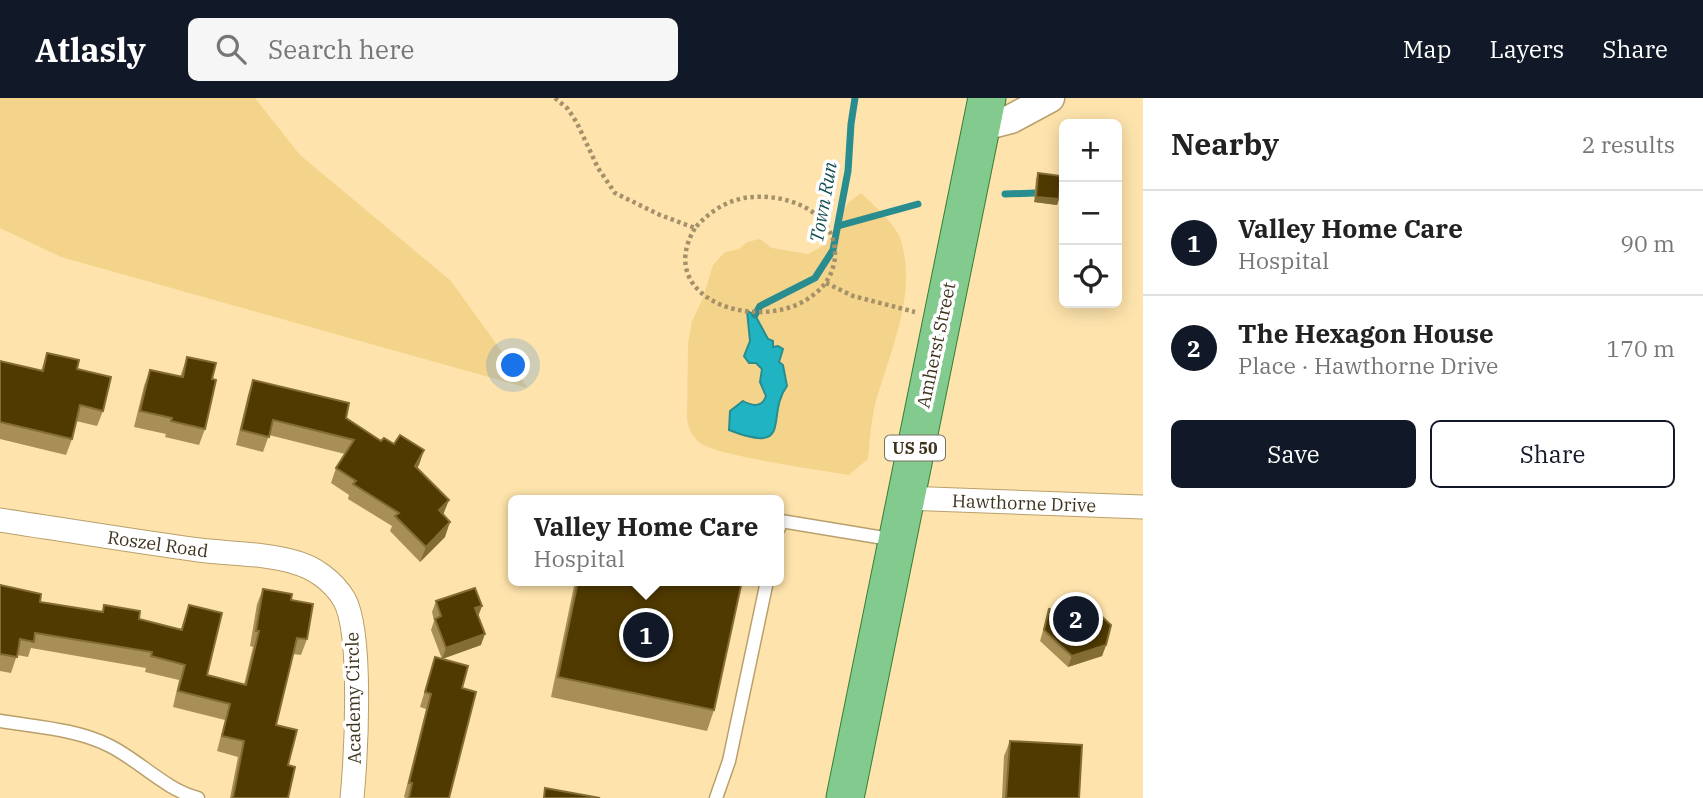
<!DOCTYPE html>
<html lang="en">
<head>
<meta charset="utf-8">
<style>
	:root { --surface:#fff; --page:#f6f6f6; --text:#222; --muted:#767676; --line:#e0e0e0; --accent:#111827 }
	body { margin:0; font-family:"IBM Plex Serif",serif; background:var(--page); color:var(--text) }
	.controls { position:absolute; right:21px; top:21px; display:grid; overflow:hidden; border-radius:10px; box-shadow:0 4px 18px #0003 }
	.controls button { width:63px; height:63px; display:grid; place-items:center; padding:0; border:0; border-bottom:2px solid var(--line); background:var(--surface); color:var(--text); font:35px sans-serif }
	.you { position:absolute; left:514px; top:268px; width:24px; height:24px; margin:-18px; border:5px solid #fff; border-radius:50%; background:#1a73e8; box-shadow:0 0 0 10px #1a73e833 }
	.badge { display:grid; place-items:center; width:46px; height:46px; border-radius:50%; background:var(--accent); color:#fff; font-size:23px; font-weight:700 }
	.pin { position:absolute; translate:-50% -50%; border:4px solid #fff; box-shadow:0 2px 7px #0006 }
	.popup { position:absolute; left:508px; top:397px; width:276px; height:91px; box-sizing:border-box; display:grid; place-content:center; border-radius:10px; background:var(--surface); filter:drop-shadow(0 2px 5px #0005); font-size:23px; white-space:nowrap; color:var(--muted) }
	.popup b { font-size:26px; color:var(--text) }
	.popup::after { content:''; position:absolute; left:50%; top:100%; margin-left:-14px; border:14px solid transparent; border-top-color:var(--surface) }
	.list { margin:0; padding:0; list-style:none }
	h2 { display:flex; justify-content:space-between; align-items:center; height:91px; margin:0; padding:0 28px; font-size:30px }
	h2 small { font-size:23px; font-weight:400; color:var(--muted) }
	.list li { display:grid; grid-template-columns:46px 1fr auto; gap:21px; align-items:center; box-sizing:border-box; height:105px; padding:0 28px; border-top:2px solid var(--line) }
	.list b { display:block; font-size:26px; white-space:nowrap }
	.list p { margin:0; font-size:23px; white-space:nowrap; color:var(--muted) }
	.list em { font-size:23px; font-style:normal; color:var(--muted) }
	.actions { display:flex; gap:14px; padding:21px 28px }
	.actions a { flex:1; padding:16px 0; border:2px solid var(--accent); border-radius:10px; text-align:center; font-size:24px; color:var(--accent) }
	.actions .main { background:var(--accent); color:#fff }
	.icon { flex:none; width:38px; height:38px; fill:none; stroke:currentColor; stroke-width:2; stroke-linecap:round; stroke-linejoin:round }
	.map { position:relative; flex:none; width:1143px; height:700px; overflow:hidden }
	header { display:flex; align-items:center; gap:42px; box-sizing:border-box; height:98px; padding:0 35px; background:var(--accent); color:#fff }
	header strong { font-size:33px }
	nav { display:flex; gap:38px; margin-inline-start:auto; font-size:24px }
	.search { width:490px; height:63px; background:var(--page); display:flex; align-items:center; gap:18px; box-sizing:border-box; padding:0 24px; border-radius:10px; color:var(--muted); font-size:26px }
	main { display:flex }
	aside { flex:1; background:var(--surface) }
	.map>svg:first-child { display:block }
</style>
</head>
<body>
<header>
<strong>Atlasly</strong>
<div class="search"><svg class="icon" aria-label="search" viewBox="0 0 24 24"><circle cx="10" cy="10" r="6"/><path d="M15 15l6 6"/></svg>Search here</div>
<nav><a>Map</a><a>Layers</a><a>Share</a></nav>
</header>
<main>
<div class="map">
<svg width="1143" height="700" viewBox="0 0 1143 700">
	<rect width="100%" height="100%" fill="#fee4ac"/>
	<!-- green -->
	<g fill="#f4d38b">
		<path d="M 0,0 L 255,0 L 300,57 L 451,183 L 528,290 L 61,159 L 0,130 Z"/>
		<path d="M 861,95 C 872,105 895,126 900,140 C 918,194 891,251 876,303 C 871,321 870,342 868,361 L 849,377 C 821,372 717,358 700,345 C 692,338 689,332 687,322 L 688,245 L 692,223 L 703,200 L 713,167 L 725,154 L 739,151 L 747,144 L 760,141 L 772,150 L 808,156 L 821,149 L 834,136 L 840,118 L 849,104 Z"/>
	</g>
	<!-- water -->
	<path fill="#20b3c1" stroke="#298d90" stroke-width="2" d="M 747,213 L 755,217 L 768,241 L 773,243 L 773,249 L 778,248 L 783,251 L 779,264 L 783,267 L 787,288 C 765,317 795,358 729,332 L 730,313 L 743,303 C 752,308 762,310 766,298 L 760,284 L 762,271 L 756,265 L 749,265 L 744,258 L 750,243 Z"/>
	<g fill="none" stroke-linecap="round" stroke-linejoin="round">
		<!-- stream -->
		<g stroke="#298d90" stroke-width="7">
			<path d="M 1005,96 L 1035,95"/>
			<path d="M 838,128 L 918,106"/>
			<path d="M 755,217 L 760,208 L 815,180 L 833,152 L 848,73 L 851,26 L 855,0"/>
		</g>
		<!-- service casing -->
		<g stroke="#b9a06b" stroke-width="15">
			<g id="service">
				<path d="M 779,430 L 781,423 L 896,442"/>
				<path d="M 0,623 C 36,629 77,631 110,648 C 140,663 166,692 198,700"/>
				<path d="M 716,700 L 729,663 L 767,483"/>
			</g>
		</g>
		<!-- minor casing -->
		<g stroke="#b9a06b" stroke-width="25">
			<g id="minor">
				<path d="M 904,400 L 1143,409"/>
				<path d="M 0,422 C 66,432 133,443 199,452 C 230,456 264,455 294,464 C 314,469 333,483 344,501 C 363,534 356,658 352,700"/>
			</g>
		</g>
		<!-- tertiary casing -->
		<g stroke="#b9a06b" stroke-width="31">
			<path id="tertiary" d="M 980,29 L 1011,21 L 1050,0"/>
		</g>
		<!-- primary casing -->
		<g stroke="#357e35" stroke-width="39">
			<path id="primary" d="M 845,700 L 987,0"/>
		</g>
		<!-- path -->
		<g stroke="#a49169" stroke-width="4.5" stroke-dasharray="3.5 3.5" stroke-linecap="butt">
			<path d="M 555,0 L 568,11 L 577,25 L 598,70 L 615,95 L 660,117 L 695,130 C 708,115 724,104 744,100 C 780,94 831,109 835,152 C 836,168 829,184 817,194 C 767,239 651,204 695,130"/>
			<path d="M 826,185 L 853,198 L 915,214"/>
		</g>
		<!-- service -->
		<use href="#service" stroke="#fff" stroke-width="12"/>
		<!-- minor -->
		<use href="#minor" stroke="#fff" stroke-width="23"/>
		<!-- tertiary -->
		<use href="#tertiary" stroke="#fff" stroke-width="28"/>
		<!-- primary -->
		<use href="#primary" stroke="#83ca8e" stroke-width="37"/>
	</g>
	<!-- wall -->
	<g fill="#a78f56">
		<path d="M 1038,75 L 1059,101 L 1057,107 L 1034,104 L 1036,81 Z"/>
		<path d="M 47,255 L 77,271 L 103,313 L 97,328 L 76,323 L 72,341 L 66,357 L 0,341 L 0,263 L 41,273 Z"/>
		<path d="M 187,259 L 212,281 L 205,331 L 199,347 L 165,339 L 166,336 L 134,329 L 144,288 L 150,272 L 180,279 Z"/>
		<path d="M 253,282 L 346,320 L 381,343 L 424,352 L 417,370 L 443,417 L 445,439 L 420,464 L 390,433 L 392,428 L 348,401 L 349,397 L 331,385 L 336,370 L 345,356 L 269,337 L 263,354 L 236,347 L 248,297 Z"/>
		<path d="M 575,483 L 742,483 L 714,612 L 707,633 L 551,599 Z"/>
		<path d="M 0,487 L 40,504 L 102,514 L 104,507 L 139,521 L 181,531 L 189,507 L 207,577 L 244,587 L 253,549 L 250,548 L 257,506 L 263,491 L 291,502 L 307,541 L 301,557 L 293,556 L 276,627 L 288,667 L 288,700 L 230,700 L 238,659 L 217,653 L 225,622 L 173,609 L 179,582 L 145,574 L 146,570 L 31,550 L 28,559 L 17,557 L 11,575 L 0,573 Z"/>
		<path d="M 436,503 L 478,518 L 481,547 L 442,561 L 462,590 L 449,700 L 406,700 L 404,699 L 426,611 L 420,609 L 435,559 L 442,561 L 431,532 L 434,523 L 432,514 Z"/>
		<path d="M 1049,511 L 1062,514 L 1106,547 L 1102,558 L 1068,569 L 1040,543 Z"/>
		<path d="M 1010,643 L 1079,700 L 1002,700 L 1004,658 Z"/>
	</g>
	<!-- shaded-wall -->
	<g fill="#846d34">
		<path d="M 1036,99 L 1059,101 L 1057,107 L 1034,104 Z"/>
		<path d="M 424,352 L 419,367 L 409,383 L 415,368 Z"/>
		<path d="M 449,402 L 443,417 L 439,412 Z"/>
		<path d="M 450,424 L 445,439 L 420,464 L 426,449 Z"/>
		<path d="M 482,508 L 478,519 L 475,510 Z"/>
		<path d="M 485,536 L 481,547 L 442,561 L 446,550 Z"/>
		<path d="M 1106,547 L 1102,558 L 1068,569 L 1072,558 Z"/>
	</g>
	<!-- building -->
	<g fill="#503a00" stroke="#846d34" stroke-width="2">
		<path d="M 1038,75 L 1061,78 L 1059,101 L 1036,99 Z"/>
		<path d="M 47,255 L 79,262 L 77,271 L 111,279 L 103,313 L 80,307 L 72,341 L 0,324 L 0,263 L 43,273 Z"/>
		<path d="M 187,259 L 216,265 L 212,281 L 216,282 L 205,331 L 171,323 L 172,320 L 140,313 L 150,272 L 183,279 Z"/>
		<path d="M 253,282 L 349,305 L 346,320 L 381,343 L 384,340 L 394,346 L 400,337 L 424,352 L 415,368 L 449,402 L 439,412 L 450,424 L 426,449 L 395,418 L 399,415 L 353,386 L 356,383 L 336,370 L 354,342 L 273,322 L 269,339 L 241,332 Z"/>
		<path d="M 578,483 L 742,483 L 714,612 L 558,579 Z"/>
		<path d="M 0,487 L 41,496 L 40,504 L 103,514 L 104,507 L 140,513 L 139,521 L 182,532 L 189,507 L 222,515 L 207,577 L 246,587 L 259,533 L 256,533 L 263,491 L 292,496 L 291,502 L 313,506 L 307,541 L 297,540 L 276,627 L 297,632 L 288,667 L 295,669 L 288,700 L 233,700 L 244,643 L 222,638 L 230,606 L 178,593 L 185,567 L 151,558 L 152,554 L 35,535 L 34,544 L 20,541 L 17,559 L 0,556 Z"/>
		<path d="M 475,490 L 482,508 L 475,510 L 485,536 L 446,550 L 435,521 L 441,518 L 436,503 Z"/>
		<path d="M 1085,503 L 1111,527 L 1106,547 L 1072,558 L 1044,532 L 1049,511 L 1062,514 L 1066,506 Z"/>
		<path d="M 435,559 L 468,568 L 462,590 L 476,594 L 449,700 L 409,700 L 412,685 L 409,685 L 431,596 L 425,594 Z"/>
		<path d="M 1010,643 L 1082,647 L 1079,700 L 1006,700 Z"/>
		<path d="M 545,690 L 600,700 L 544,700 Z"/>
	</g>
	<g text-anchor="middle" dominant-baseline="central" stroke-width="7" stroke-linejoin="round" paint-order="stroke">
		<!-- shield labels -->
		<rect fill="#fff" stroke="#787061" stroke-width="2" x="885" y="337.5" width="60" height="25" rx="5"/>
		<g font-size="16" font-weight="bold" fill="#3e331d">
			<text x="915" y="350">US 50</text>
		</g>
		<!-- street labels -->
		<g font-size="18" fill="#3e331d" stroke="#fff">
			<text transform="translate(936 247) rotate(-78)">Amherst Street</text>
			<text transform="translate(1024 405) rotate(2)">Hawthorne Drive</text>
			<text transform="translate(158 446) rotate(8)">Roszel Road</text>
			<text transform="translate(353 600) rotate(-91)">Academy Circle</text>
		</g>
		<!-- water labels -->
		<g font-size="19" font-style="italic" fill="#164f55" stroke="#fff">
			<text transform="translate(823 104) rotate(-80)">Town Run</text>
		</g>
	</g>
</svg>
<div class="controls">
<button>+</button>
<button>−</button>
<button><svg class="icon" aria-label="locate" viewBox="0 0 24 24"><circle cx="12" cy="12" r="6"/><path d="M12 2v4M12 18v4M2 12h4M18 12h4"/></svg></button>
</div>
<div class="you"></div>
<div class="pin badge" style="left:646px;top:537px">1</div>
<div class="popup"><b>Valley Home Care</b>Hospital</div>
<div class="pin badge" style="left:1076px;top:521px">2</div>
</div>
<aside>
<h2>Nearby<small>2 results</small></h2>
<ul class="list">
<li><span class="badge">1</span><div><b>Valley Home Care</b><p>Hospital</p></div><em>90 m</em></li>
<li><span class="badge">2</span><div><b>The Hexagon House</b><p>Place · Hawthorne Drive</p></div><em>170 m</em></li>
</ul>
<div class="actions"><a class="main">Save</a><a>Share</a></div>
</aside>
</main>
</body>
</html>
